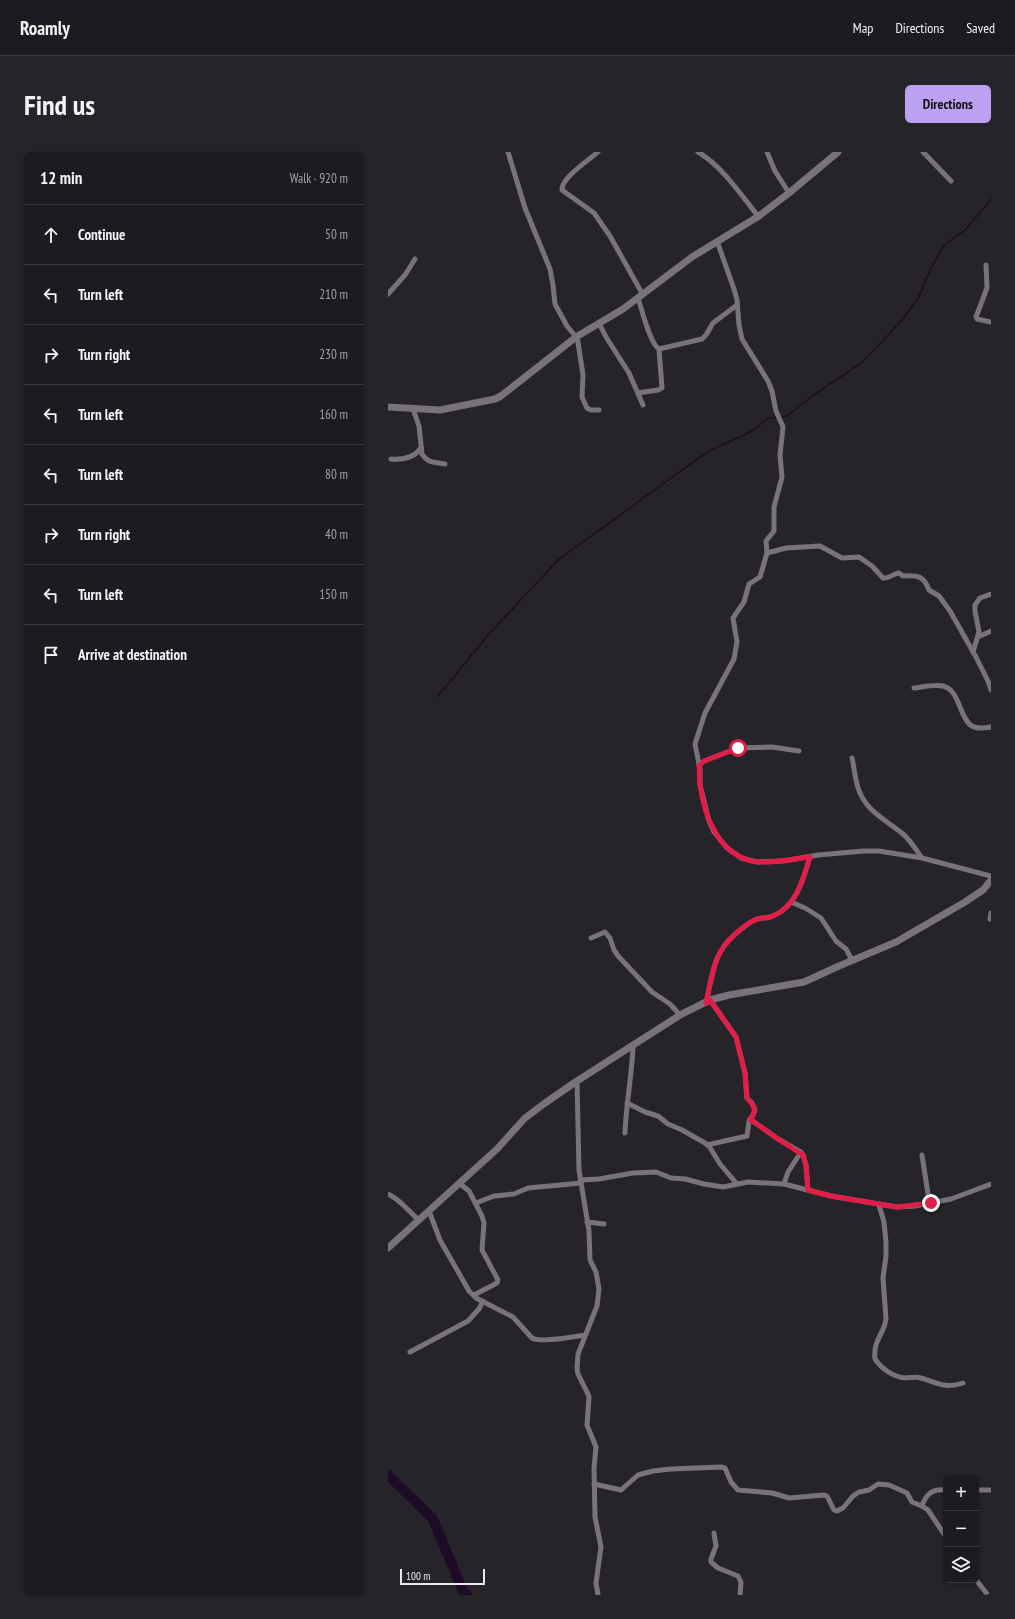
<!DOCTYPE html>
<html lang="en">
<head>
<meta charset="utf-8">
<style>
	:root { --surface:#1d1b1f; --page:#252428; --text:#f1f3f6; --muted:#a0a1a4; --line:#3b393d; --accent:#bca0f2 }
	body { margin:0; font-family:"PT Sans Narrow",sans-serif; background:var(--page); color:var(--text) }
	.controls { position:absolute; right:12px; bottom:12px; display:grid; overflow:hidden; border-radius:6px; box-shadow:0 1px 3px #0004 }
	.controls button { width:36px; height:36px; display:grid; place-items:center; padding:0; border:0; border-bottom:1px solid var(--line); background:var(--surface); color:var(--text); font:20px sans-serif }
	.scale { position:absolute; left:12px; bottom:10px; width:85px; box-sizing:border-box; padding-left:4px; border:2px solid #eae8eb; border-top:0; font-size:11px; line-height:14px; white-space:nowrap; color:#eae8eb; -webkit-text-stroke:3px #272429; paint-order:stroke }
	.stop { position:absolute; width:12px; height:12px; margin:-9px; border:3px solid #e11d48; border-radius:50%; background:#fff }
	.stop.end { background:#e11d48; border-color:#fff; box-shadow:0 1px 4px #0008 }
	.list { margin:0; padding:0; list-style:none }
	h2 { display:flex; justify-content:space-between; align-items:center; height:52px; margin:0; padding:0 16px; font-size:17px }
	h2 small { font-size:13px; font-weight:400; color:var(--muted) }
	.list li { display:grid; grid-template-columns:26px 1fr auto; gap:12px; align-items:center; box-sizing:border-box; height:60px; padding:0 16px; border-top:1px solid var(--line) }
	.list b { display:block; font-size:15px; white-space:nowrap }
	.list em { font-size:13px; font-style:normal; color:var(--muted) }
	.icon { flex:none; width:22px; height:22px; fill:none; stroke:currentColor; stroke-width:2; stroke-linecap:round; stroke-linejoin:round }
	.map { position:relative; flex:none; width:603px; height:1443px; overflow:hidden; border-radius:6px }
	header { display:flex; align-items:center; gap:24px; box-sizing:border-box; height:56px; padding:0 20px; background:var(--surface); border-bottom:1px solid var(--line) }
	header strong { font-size:19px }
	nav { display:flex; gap:22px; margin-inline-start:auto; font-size:14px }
	.intro { display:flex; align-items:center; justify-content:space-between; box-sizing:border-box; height:96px; padding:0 24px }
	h1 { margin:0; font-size:28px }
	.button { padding:10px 18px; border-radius:6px; background:var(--accent); color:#111; font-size:14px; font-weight:700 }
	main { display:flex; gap:24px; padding:0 24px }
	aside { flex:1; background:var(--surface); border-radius:6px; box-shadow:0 1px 3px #0004 }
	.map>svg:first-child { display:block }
</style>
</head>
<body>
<header>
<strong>Roamly</strong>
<nav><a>Map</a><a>Directions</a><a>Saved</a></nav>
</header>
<div class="intro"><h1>Find us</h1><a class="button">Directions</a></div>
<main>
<aside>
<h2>12 min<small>Walk · 920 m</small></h2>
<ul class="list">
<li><svg class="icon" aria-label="ahead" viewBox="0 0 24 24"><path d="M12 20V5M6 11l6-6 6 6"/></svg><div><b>Continue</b></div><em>50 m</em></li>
<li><svg class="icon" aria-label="left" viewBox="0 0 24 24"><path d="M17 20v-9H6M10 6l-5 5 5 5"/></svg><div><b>Turn left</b></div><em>210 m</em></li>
<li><svg class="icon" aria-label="right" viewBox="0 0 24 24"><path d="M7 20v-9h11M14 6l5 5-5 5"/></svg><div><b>Turn right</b></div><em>230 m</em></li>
<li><svg class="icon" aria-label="left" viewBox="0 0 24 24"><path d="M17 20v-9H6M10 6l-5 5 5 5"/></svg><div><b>Turn left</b></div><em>160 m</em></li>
<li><svg class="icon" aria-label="left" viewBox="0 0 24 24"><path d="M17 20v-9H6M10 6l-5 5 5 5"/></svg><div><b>Turn left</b></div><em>80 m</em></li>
<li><svg class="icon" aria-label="right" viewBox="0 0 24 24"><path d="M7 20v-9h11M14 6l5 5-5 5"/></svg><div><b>Turn right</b></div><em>40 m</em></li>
<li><svg class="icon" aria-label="left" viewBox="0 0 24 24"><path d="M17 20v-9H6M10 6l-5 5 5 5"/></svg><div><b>Turn left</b></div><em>150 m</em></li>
<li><svg class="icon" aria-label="arrive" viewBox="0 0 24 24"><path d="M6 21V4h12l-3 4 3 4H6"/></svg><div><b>Arrive at destination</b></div></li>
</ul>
</aside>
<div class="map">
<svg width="603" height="1443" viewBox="0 0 603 1443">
	<rect width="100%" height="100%" fill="#272429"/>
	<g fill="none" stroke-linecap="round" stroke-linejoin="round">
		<!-- stream -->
		<g stroke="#1e0b27" stroke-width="1.5">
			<path d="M 393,265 L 399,264 L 431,239 L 473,211 L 488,196 L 512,170 L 530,147 L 542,118 L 556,93 L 577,78 L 602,49 L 603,46"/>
			<path d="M 50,544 L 100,483 L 170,408 L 319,300 L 364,279 L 379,267 L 389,265"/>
		</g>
		<!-- river -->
		<path stroke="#1e0b27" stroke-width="10" d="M 0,1323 L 45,1367 L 75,1439 L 79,1443"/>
		<!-- street -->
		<g stroke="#777379" stroke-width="5">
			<path d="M 120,0 L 137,56 L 162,117 L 165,133 L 167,152 L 179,174 L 188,185"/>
			<path d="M 210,0 C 201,8 173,26 174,38 L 206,61 L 222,84 L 255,143"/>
			<path d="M 310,0 C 333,13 354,44 370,64"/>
			<path d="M 379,0 L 387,19 L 401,41"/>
			<path d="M 535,0 L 563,29"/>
			<path d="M 329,89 L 346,137 L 349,148 L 351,173 L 354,187 L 380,229 L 384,239 L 388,259 L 395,275 L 392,303 L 394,325 L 386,355 L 386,379 L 378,389 L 379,401 L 372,425 L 361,432 L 356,450 L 345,466 L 349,490 L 346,507 L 317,561 L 307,592 L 312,617 L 312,633 L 321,669 L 326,680 L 339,696 L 353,706 L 369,710 L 396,709 L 430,703 L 476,699 L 491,699 L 534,706 L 603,724"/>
			<path d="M 598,113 L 599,136 L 588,165 L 589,167 L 603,170"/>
			<path d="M 0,142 L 17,123 L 27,107"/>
			<path d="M 250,146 C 254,158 262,192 271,197 L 314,187 L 318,183 L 325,171 L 349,153"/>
			<path d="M 211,171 L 218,185 L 241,221 L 255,253"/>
			<path d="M 189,184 L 195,223 L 194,245 L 199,256 L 203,258 L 211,258"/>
			<path d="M 250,241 L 270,238 L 274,236 L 271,197"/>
			<path d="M 25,257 L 31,274 L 34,302 C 40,312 48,310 57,312"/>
			<path d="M 3,307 C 14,308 26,306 33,296"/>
			<path d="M 379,401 L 398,396 L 432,394 L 454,406 L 471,405 L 484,414 L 495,426 C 501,427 504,422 511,421 L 515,424 C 530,423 536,424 541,438 L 551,444 L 562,459 L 588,505 L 600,529 L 603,538"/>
			<path d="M 590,485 L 603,479"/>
			<path d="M 585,500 L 591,480 L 587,459 L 587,453 L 592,446 L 603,442"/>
			<path d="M 526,536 C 535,535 546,532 555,534 C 572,538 571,566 584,574 C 589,577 597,576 603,575"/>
			<path d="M 464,606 C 467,618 467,634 474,645 C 483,662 501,670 515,682 C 523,689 528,698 534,706"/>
			<path d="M 311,613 L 316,609 L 350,596 L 384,595 L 411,599"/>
			<path d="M 403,750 L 417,756 L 433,766 L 448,789 L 458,797 L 464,808"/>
			<path d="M 602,767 L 603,761"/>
			<path d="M 203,786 L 217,780 L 222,786 L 226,798 L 231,805 L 264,840 L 282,852 L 292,863"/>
			<path d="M 318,851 C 322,835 325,809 335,796 C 340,787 358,772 367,768 C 372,765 379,767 385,764 C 409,754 415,727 422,705"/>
			<path d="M 189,929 L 191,1018 L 201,1079 L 202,1108 L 208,1120 L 211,1137 L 209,1154 L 190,1202 L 189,1217 L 190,1222 L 199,1240 L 201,1245 L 199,1273 L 208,1295 L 206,1316 L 207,1365 L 213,1395 L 208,1431 L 210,1443"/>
			<path d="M 239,951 L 257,960 L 270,964 L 280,972 L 294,978 L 317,991 L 321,994 L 332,1012 L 349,1032"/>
			<path d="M 362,967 L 390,987 L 411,999 L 415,1003 L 418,1013 L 420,1038"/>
			<path d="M 237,981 C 238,952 244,923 245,894"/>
			<path d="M 319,993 L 359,984 L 361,969 L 365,963 L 367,958 L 364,951 L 359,946 L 357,921 L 348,885 L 322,848"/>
			<path d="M 534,1003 L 540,1042 L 543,1051"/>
			<path d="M 192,1028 L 211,1027 L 245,1021 L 268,1020 L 283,1026 L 297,1027 L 316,1032 L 335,1035 L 360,1030 L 396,1032 L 443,1044 L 509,1055 L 527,1054 L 563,1047 L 603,1032"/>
			<path d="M 71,1031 L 81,1039 L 94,1064 L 96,1071 L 94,1098 L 110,1128 L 109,1131 L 86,1143"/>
			<path d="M 396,1032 L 400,1020 L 413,1000"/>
			<path d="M 0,1042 C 12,1047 21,1060 31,1068"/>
			<path d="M 88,1051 L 106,1044 L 126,1042 L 140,1036 L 193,1031"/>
			<path d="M 491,1053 L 496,1070 L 498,1090 L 498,1104 L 495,1126 L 498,1167 C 496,1183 485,1187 487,1207 C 493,1216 505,1225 517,1226 C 523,1226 528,1224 533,1226 C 550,1231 557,1237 575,1231"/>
			<path d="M 41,1059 L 52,1088 L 81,1139 L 88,1146 L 125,1165 L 144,1186 C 153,1191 185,1185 197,1183"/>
			<path d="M 199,1070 L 216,1072"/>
			<path d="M 22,1200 L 80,1169 L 91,1157 L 95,1149"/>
			<path d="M 206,1332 L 233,1338 L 250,1323 L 265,1319 L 283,1317 L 333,1315 L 337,1316 L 343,1330 L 350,1338 L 384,1341 L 401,1346 L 436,1343 L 439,1344 L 446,1358 L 449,1359 L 455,1356 L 465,1344 L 471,1340 L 481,1338 L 490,1332 L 501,1333 L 519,1341 L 524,1350 L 534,1354 L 540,1358 L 558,1385"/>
			<path d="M 588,1338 L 603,1338"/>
			<path d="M 534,1354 C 538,1341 545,1337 558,1338"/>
			<path d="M 326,1381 L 328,1394 L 323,1407 L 323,1410 L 330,1416 L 350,1424 L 353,1430 L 352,1443"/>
			<path d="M 588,1428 L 600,1443"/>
		</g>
		<!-- secondary -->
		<g stroke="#777379" stroke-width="7">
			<path d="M 0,255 L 52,258 L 107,247 L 113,244 L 188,185 L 235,157 L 304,105 L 371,64 L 401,41 L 450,0"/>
			<path d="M 0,1096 L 109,997 L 137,966 L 157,951 L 189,929 L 292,863 L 322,848 L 341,843 L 416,830 L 451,814 L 508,790 L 577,750 L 595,738 L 603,728"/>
		</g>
	</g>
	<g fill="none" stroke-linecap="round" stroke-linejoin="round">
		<!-- route -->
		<path stroke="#e11d48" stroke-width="5" d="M 350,596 L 316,609 L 311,614 C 312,620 311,626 312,632 C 316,665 332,706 370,710 C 387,711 405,707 422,705 C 415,727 409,754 385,764 C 379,767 372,765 367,768 C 358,772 340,787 335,796 C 325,809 322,835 318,851 L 322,848 L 348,885 L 357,921 L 359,946 C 366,953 370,959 362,967 L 390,987 L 415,1003 L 418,1013 L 420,1038 L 443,1044 L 509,1055 L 543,1051"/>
	</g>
</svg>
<div class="controls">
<button>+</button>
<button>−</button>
<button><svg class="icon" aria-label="layers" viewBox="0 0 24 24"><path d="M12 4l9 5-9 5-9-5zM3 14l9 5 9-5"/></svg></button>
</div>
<div class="scale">100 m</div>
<div class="stop" style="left:350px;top:596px"></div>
<div class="stop end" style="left:543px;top:1051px"></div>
</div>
</main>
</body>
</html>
